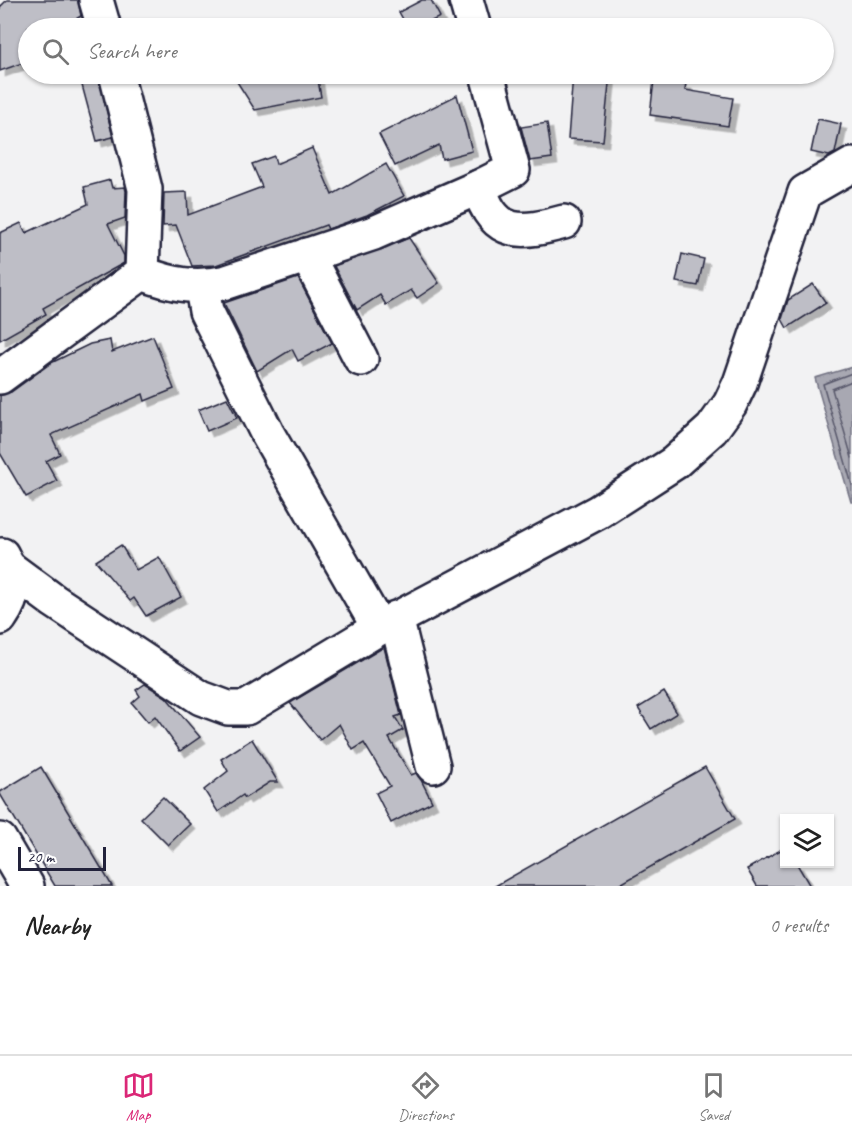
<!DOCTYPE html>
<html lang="en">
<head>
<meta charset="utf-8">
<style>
	:root { --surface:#fff; --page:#f2f2f2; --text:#222; --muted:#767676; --line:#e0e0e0; --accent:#db2777 }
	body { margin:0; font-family:Caveat,sans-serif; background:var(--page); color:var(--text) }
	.controls { position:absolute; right:18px; bottom:18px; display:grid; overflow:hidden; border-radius:0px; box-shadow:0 2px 4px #0004 }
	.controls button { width:54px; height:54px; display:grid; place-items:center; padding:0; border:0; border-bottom:2px solid var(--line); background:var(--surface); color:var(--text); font:30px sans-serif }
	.scale { position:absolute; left:18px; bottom:15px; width:88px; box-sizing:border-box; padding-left:6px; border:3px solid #22223b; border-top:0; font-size:16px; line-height:21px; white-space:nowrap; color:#22223b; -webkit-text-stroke:4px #fff; paint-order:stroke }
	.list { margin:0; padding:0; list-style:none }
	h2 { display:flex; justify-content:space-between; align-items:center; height:78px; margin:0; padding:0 24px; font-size:26px }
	h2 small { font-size:20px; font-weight:400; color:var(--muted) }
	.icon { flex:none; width:33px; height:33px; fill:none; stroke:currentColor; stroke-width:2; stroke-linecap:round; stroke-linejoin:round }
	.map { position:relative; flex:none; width:852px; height:886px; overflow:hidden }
	.search { position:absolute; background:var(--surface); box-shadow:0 2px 4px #0004; left:18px; right:18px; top:18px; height:66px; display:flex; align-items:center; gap:15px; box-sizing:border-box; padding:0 21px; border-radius:33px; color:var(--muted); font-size:22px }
	.sheet { height:168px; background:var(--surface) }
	nav { display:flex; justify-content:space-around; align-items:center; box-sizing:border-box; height:84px; border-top:2px solid var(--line); background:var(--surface); font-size:16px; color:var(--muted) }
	nav a { display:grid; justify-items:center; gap:3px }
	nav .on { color:var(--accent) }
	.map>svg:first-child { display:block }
</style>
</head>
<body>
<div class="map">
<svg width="852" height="886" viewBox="0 0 852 886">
	<defs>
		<filter id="shadow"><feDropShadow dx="5.5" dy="5.5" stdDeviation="0" flood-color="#0004"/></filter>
	</defs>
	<rect width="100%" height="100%" fill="#f2f2f3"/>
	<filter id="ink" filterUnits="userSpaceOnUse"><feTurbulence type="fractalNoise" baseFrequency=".0167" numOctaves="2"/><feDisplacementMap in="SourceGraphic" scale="12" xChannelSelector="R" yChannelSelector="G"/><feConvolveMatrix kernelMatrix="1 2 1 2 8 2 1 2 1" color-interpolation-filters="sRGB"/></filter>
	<g filter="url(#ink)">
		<!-- water -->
		<path fill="#a8a8b2" stroke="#727282" stroke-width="1.5" d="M 852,367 L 852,502 L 851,502 L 815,378 Z"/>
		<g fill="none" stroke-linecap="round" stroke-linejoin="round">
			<!-- shore -->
			<g stroke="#58586b" stroke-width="1.5">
				<path d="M 852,373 L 823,384 L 852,485"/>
				<path d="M 852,381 L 832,389 L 852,458"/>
			</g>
		</g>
		<!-- building -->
		<g fill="#bebec6" stroke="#22223b" stroke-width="1.5" filter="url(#shadow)">
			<path d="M 7,0 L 78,0 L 81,16 L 60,28 L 28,28 L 28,61 L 0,71 L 0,7 Z"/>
			<path d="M 422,0 L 431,0 L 440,17 L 417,28 L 408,28 L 399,12 Z"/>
			<path d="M 79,74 L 98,74 L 113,137 L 97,141 Z"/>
			<path d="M 232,74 L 317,74 L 321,97 L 255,110 Z"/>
			<path d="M 573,74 L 610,74 L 603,141 L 568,139 Z"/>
			<path d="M 654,80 L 686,84 L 685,90 L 733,98 L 728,126 L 650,115 Z"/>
			<path d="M 457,95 L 472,151 L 442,159 L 439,145 L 395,166 L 379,134 Z"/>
			<path d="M 818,119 L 841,124 L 835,153 L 829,156 L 811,152 Z"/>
			<path d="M 547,123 L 552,158 L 530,161 L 521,127 Z"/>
			<path d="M 312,148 L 332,195 L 386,164 L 404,196 L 367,215 L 328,229 L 326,225 L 216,265 L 192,266 L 176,225 L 163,226 L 164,193 L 187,192 L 188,215 L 262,187 L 252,164 L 274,156 L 276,164 Z"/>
			<path d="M 110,180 L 112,188 L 125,187 L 126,191 L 125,218 L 108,224 L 124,256 L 124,263 L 43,308 L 46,314 L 0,340 L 0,233 L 21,223 L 26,233 L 88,204 L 84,187 Z"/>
			<path d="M 409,238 L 439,283 L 417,298 L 411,290 L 386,305 L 380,295 L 357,310 L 334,266 Z"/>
			<path d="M 682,254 L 704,259 L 698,286 L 676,282 Z"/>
			<path d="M 298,278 L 332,343 L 298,361 L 292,349 L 257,371 L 224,303 Z"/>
			<path d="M 813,284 L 826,303 L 787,328 L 782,319 L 788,300 Z"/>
			<path d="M 153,336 L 174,389 L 145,401 L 143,394 L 51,435 L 60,454 L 46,461 L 57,481 L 26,497 L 0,453 L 0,395 L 11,392 L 51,363 L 90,344 L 110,340 L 112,352 Z"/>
			<path d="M 227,398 L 237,418 L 207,431 L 198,410 Z"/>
			<path d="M 121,545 L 136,570 L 159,557 L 181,597 L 146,616 L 134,598 L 130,601 L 96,561 Z"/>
			<path d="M 384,647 L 401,715 L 395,717 L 403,730 L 389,738 L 411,775 L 416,773 L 421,780 L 432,802 L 391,823 L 376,793 L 390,786 L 364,743 L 353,750 L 339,724 L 320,740 L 290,703 Z"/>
			<path d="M 145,684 L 166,697 L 200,737 L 180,751 L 155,716 L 148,722 L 132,703 L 140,696 L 136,690 Z"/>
			<path d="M 664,692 L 677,713 L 651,729 L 638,708 Z"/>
			<path d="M 252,739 L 278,782 L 270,782 L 245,798 L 243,795 L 218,812 L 204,790 L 228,771 L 221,759 Z"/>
			<path d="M 41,767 L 112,886 L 55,886 L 0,794 L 0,792 Z"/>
			<path d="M 705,767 L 735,819 L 617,886 L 495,886 Z"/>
			<path d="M 163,797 L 190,824 L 168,845 L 141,818 Z"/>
			<path d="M 784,848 L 784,864 L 797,864 L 810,886 L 757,886 L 747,869 Z"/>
		</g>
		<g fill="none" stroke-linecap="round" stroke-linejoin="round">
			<!-- minor casing -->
			<g stroke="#22223b" stroke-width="38">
				<g id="minor">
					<path d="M 96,0 L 104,28"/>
					<path d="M 466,0 L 474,28"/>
					<path d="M 116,74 L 145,189 L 142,273"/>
					<path d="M 479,187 L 513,170 L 487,74"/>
					<path d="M 307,255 L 361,359"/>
					<path d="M 202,288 L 206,311 L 267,433 L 379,628"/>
					<path d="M 0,377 L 142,273 C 172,285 196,289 227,282 L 374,233 L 479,187 C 494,239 523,233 564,222"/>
					<path d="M 8,567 L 54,601 L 201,698 L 228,708 L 246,708 L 379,628 L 598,512 L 674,463 L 712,429 L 730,404 L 740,383 L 805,192 L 852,165"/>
					<path d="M 0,618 C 16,595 16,580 2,555"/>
					<path d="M 396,618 L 433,766"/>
					<path d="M 0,840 L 27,886"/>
				</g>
			</g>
			<!-- minor -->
			<use href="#minor" stroke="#fff" stroke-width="33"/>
		</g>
	</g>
</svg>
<div class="controls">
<button><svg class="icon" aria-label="layers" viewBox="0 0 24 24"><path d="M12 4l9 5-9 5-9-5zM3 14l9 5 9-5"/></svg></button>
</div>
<div class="scale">20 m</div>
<div class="search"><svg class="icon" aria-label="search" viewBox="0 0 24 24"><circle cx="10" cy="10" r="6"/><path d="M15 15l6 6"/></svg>Search here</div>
</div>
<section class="sheet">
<h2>Nearby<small>0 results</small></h2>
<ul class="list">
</ul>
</section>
<nav>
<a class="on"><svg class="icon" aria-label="map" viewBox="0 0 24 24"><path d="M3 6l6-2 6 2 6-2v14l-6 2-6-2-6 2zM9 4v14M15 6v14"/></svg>Map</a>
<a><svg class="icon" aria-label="directions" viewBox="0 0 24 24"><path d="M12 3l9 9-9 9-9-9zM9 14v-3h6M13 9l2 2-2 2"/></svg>Directions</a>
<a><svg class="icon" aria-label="saved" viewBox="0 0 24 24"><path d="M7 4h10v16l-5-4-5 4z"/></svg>Saved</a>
</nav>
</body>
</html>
